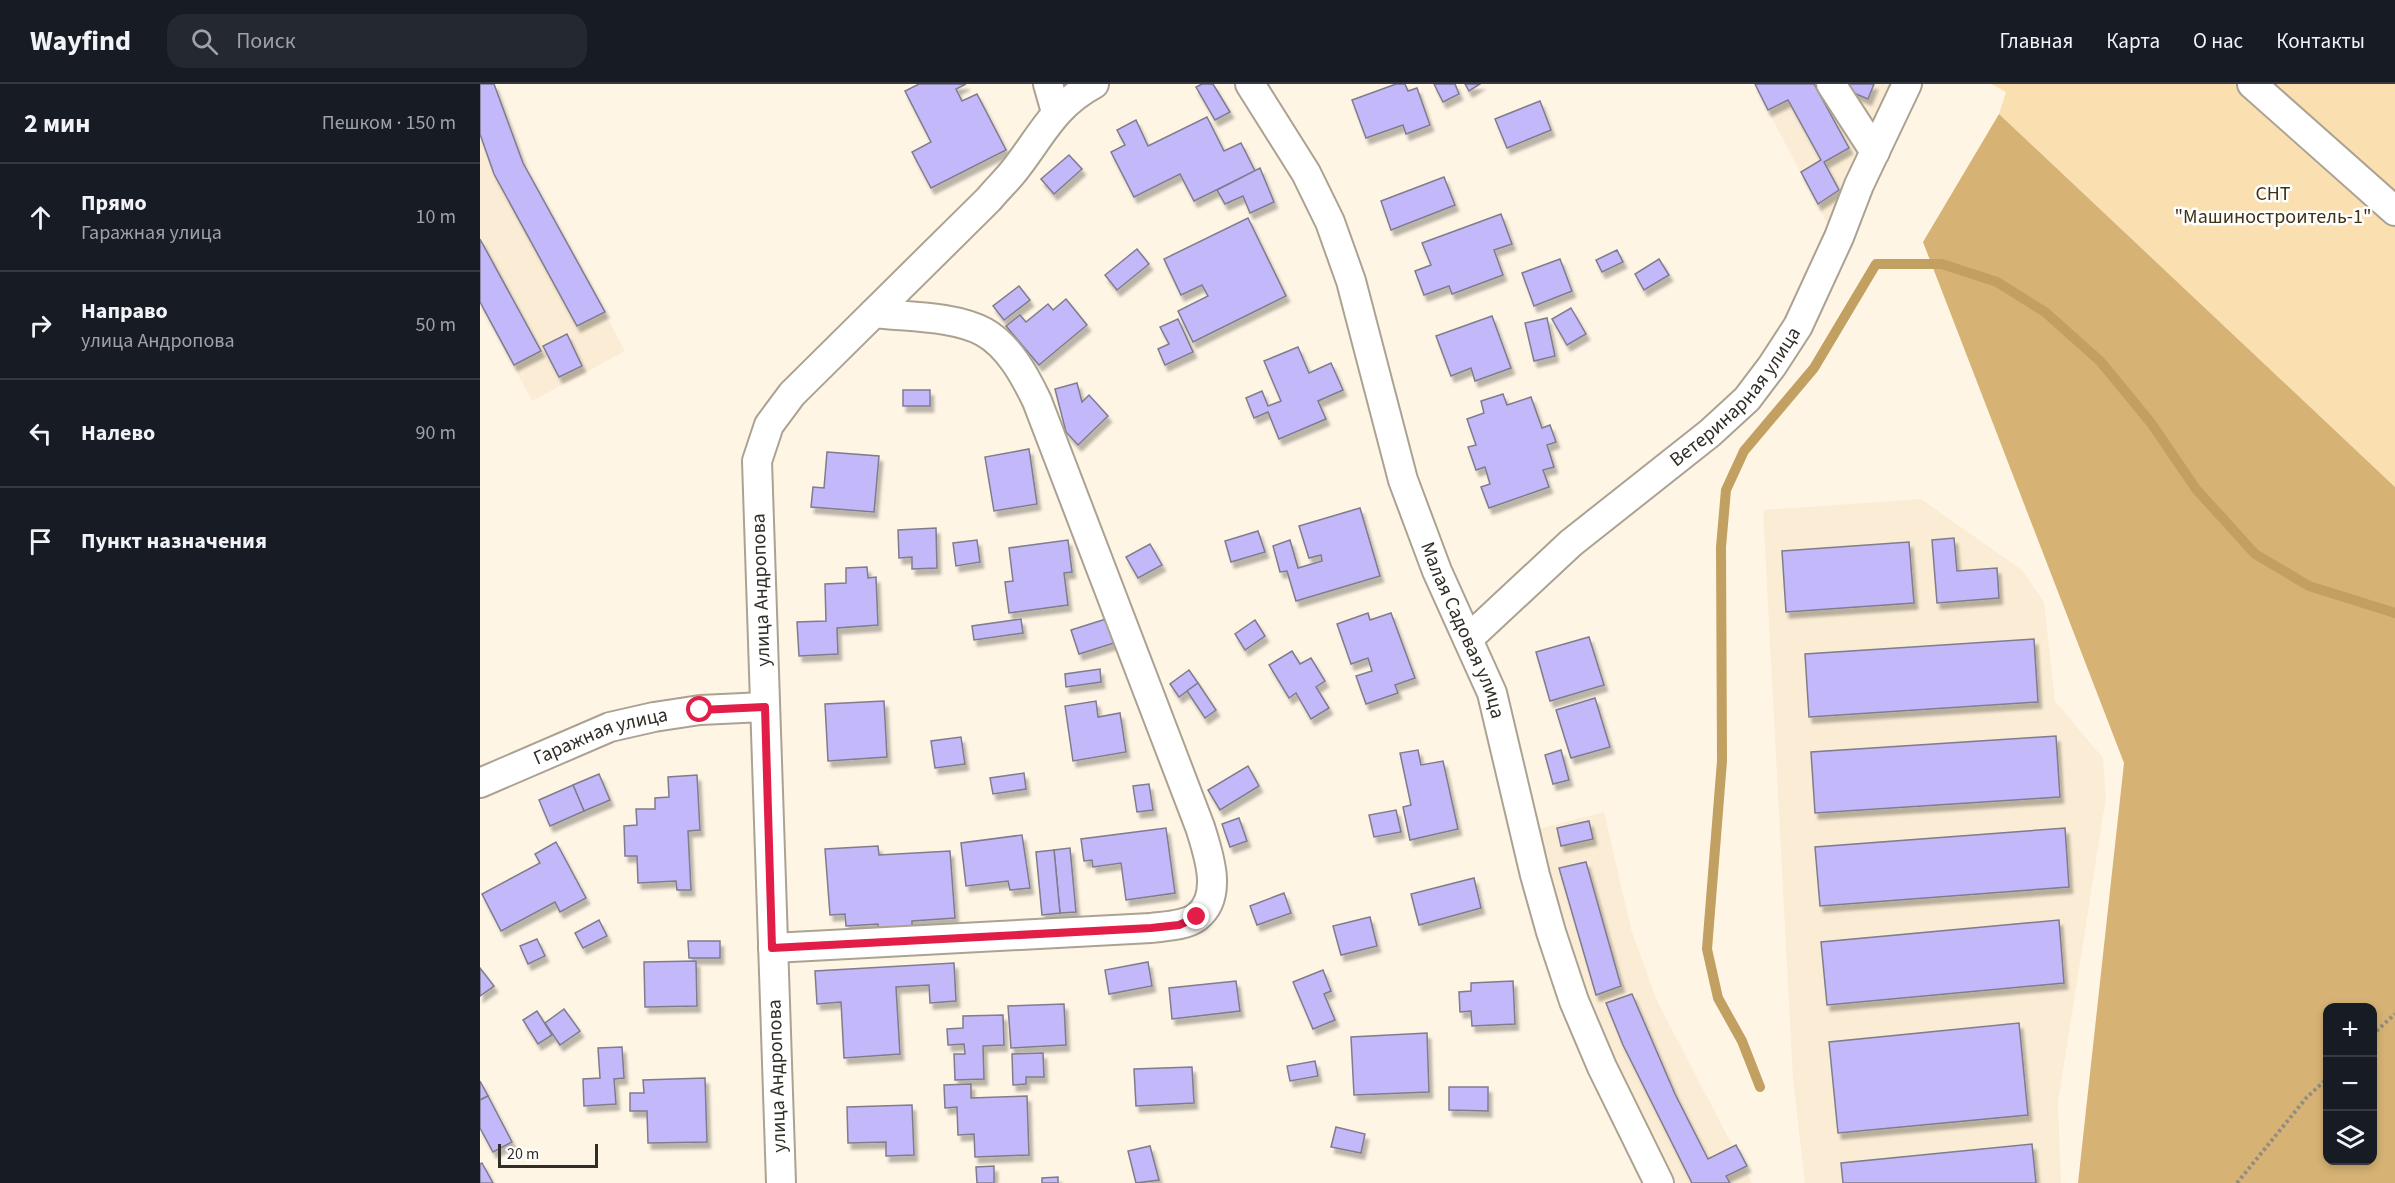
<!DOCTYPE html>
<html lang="ru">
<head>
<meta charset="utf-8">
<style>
	:root { --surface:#171b24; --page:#242831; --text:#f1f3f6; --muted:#9ea1a6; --line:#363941 }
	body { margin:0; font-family:"Source Sans 3",sans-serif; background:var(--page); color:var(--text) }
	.controls { position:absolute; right:18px; bottom:18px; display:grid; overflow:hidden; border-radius:12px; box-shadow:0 3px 9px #0003 }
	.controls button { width:54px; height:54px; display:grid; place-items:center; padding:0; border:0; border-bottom:2px solid var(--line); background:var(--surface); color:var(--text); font:30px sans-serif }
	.scale { position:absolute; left:18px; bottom:15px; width:100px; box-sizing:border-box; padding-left:6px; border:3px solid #312d27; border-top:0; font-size:16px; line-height:21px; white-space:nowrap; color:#312d27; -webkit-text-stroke:4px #fff; paint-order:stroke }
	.stop { position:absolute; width:18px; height:18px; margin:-14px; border:4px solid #e11d48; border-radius:50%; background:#fff }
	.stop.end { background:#e11d48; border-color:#fff; box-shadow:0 2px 6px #0008 }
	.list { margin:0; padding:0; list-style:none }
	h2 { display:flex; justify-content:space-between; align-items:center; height:78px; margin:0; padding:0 24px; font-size:26px }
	h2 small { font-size:20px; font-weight:400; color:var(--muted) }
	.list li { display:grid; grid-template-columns:39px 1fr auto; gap:18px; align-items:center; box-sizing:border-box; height:108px; padding:0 24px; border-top:2px solid var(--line) }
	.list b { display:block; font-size:22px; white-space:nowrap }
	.list p { margin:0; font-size:20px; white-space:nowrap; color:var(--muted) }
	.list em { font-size:20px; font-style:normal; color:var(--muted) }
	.icon { flex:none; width:33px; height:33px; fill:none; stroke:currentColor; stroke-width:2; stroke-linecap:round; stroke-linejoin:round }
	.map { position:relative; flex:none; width:1915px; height:1099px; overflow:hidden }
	header { display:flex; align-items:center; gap:36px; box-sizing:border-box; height:84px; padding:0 30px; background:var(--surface); border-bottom:2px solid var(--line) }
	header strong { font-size:28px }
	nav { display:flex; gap:33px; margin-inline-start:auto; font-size:21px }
	.search { width:420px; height:54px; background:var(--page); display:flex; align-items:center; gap:15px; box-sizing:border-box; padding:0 21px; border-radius:18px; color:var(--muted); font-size:22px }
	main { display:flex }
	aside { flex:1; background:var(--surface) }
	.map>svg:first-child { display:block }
</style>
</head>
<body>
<header>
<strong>Wayfind</strong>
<div class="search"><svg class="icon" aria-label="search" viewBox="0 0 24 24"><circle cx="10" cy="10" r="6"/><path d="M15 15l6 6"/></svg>Поиск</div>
<nav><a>Главная</a><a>Карта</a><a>О нас</a><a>Контакты</a></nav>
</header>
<main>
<aside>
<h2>2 мин<small>Пешком · 150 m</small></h2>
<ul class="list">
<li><svg class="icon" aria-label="ahead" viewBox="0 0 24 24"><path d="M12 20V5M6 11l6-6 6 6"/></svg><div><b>Прямо</b><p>Гаражная улица</p></div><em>10 m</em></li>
<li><svg class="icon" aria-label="right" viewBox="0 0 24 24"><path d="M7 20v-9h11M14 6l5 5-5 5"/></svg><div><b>Направо</b><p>улица Андропова</p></div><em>50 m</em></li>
<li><svg class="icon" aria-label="left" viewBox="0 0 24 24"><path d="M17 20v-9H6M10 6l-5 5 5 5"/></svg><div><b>Налево</b></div><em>90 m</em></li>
<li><svg class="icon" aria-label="arrive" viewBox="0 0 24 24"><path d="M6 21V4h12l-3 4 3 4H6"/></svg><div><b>Пункт назначения</b></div></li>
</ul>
</aside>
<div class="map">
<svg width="1915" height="1099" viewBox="0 0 1915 1099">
	<defs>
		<filter id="shadow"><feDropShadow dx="3.5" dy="6" stdDeviation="1.5" flood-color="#0004"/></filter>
	</defs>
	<rect width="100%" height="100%" fill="#fff5e5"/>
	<!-- built -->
	<g fill="#fbedd5">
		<path d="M 0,0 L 14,0 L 43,79 L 145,267 L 52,317 L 0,218 Z"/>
		<path d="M 1274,0 L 1421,0 L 1350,145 Z"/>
		<path d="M 1441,415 L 1542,486 L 1564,518 L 1575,617 L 1623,674 L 1626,713 L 1578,1019 L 1581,1099 L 1325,1099 L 1313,996 L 1283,426 Z"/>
		<path d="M 1124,728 L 1151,845 L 1177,917 L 1272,1099 L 1196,1099 L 1130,968 L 1096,887 L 1057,745 Z"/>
	</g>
	<!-- green -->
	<path fill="#fadfb0" d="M 1511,0 L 1915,0 L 1915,403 L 1519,30 L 1526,8 Z"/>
	<!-- forest -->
	<path fill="#d6b374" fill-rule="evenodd" d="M 1519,30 L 1915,403 L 1915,1099 L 1598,1099 L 1644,679 L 1443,158 ZM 1848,924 L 1892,924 L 1892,1076 L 1848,1076 Z"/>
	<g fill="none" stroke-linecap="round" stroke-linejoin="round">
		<!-- stream -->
		<path stroke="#c2a061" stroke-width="10" d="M 1280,1003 L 1262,957 L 1238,914 L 1227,865 L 1242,677 L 1241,463 L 1246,406 L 1264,367 L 1334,284 L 1396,180 L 1462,180 L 1517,198 L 1565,228 L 1620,277 L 1671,339 L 1716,405 L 1775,470 L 1829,502 L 1915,529"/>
	</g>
	<!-- building -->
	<g fill="#c3b8f9" stroke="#7f7c8d" stroke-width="1.5" filter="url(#shadow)">
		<path d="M 0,0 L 14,0 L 43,79 L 125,228 L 97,242 L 14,90 L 0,50 Z"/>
		<path d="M 439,0 L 486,0 L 476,5 L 482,17 L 497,10 L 526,66 L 451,104 L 432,68 L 451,58 L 425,7 Z"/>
		<path d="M 722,0 L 733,0 L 750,28 L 735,36 L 716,3 Z"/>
		<path d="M 916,0 L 925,0 L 928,7 L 937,4 L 950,41 L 926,50 L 923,41 L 886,54 L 872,16 Z"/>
		<path d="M 954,0 L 975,0 L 979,10 L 963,18 Z"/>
		<path d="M 985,0 L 1000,0 L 989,7 Z"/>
		<path d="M 1275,0 L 1334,0 L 1369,64 L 1344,78 L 1359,106 L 1338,120 L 1321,88 L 1341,76 L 1308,16 L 1288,26 Z"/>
		<path d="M 1366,0 L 1394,0 L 1388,15 L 1364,5 Z"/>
		<path d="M 1060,17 L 1071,46 L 1027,64 L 1015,35 Z"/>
		<path d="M 727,33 L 744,67 L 761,59 L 775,87 L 714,117 L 700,90 L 654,113 L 631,68 L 645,61 L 637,46 L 656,36 L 668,62 Z"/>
		<path d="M 589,71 L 602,85 L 574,110 L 561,95 Z"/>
		<path d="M 780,84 L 794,118 L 770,129 L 763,112 L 745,120 L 737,106 Z"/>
		<path d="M 964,93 L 975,121 L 911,146 L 901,117 Z"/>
		<path d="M 1021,130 L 1032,160 L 1014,166 L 1023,191 L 972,210 L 969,202 L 944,211 L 935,187 L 951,181 L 942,159 Z"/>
		<path d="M 768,134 L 806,212 L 713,258 L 698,227 L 728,212 L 722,201 L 701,211 L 684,175 Z"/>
		<path d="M 0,155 L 61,267 L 34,281 L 0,218 Z"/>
		<path d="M 657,165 L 669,180 L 637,206 L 625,191 Z"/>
		<path d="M 1137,166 L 1143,178 L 1122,188 L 1116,176 Z"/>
		<path d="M 1080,175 L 1092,207 L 1054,222 L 1042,189 Z"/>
		<path d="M 1179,175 L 1189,191 L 1164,206 L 1155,190 Z"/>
		<path d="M 539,202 L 550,216 L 524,236 L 513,222 Z"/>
		<path d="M 586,215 L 607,241 L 559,281 L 526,242 L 540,231 L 546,238 L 568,220 L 573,226 Z"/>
		<path d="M 1091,224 L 1106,250 L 1087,261 L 1072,235 Z"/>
		<path d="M 1012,232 L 1031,284 L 995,297 L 991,284 L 971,292 L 956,252 Z"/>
		<path d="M 1067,234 L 1075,272 L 1054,277 L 1045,239 Z"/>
		<path d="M 698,235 L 713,268 L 685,281 L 678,265 L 689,260 L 680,243 Z"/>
		<path d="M 87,250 L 102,282 L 79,293 L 63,262 Z"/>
		<path d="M 818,263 L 829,289 L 851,279 L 863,306 L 838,317 L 846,335 L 799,355 L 788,328 L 774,334 L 766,314 L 782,307 L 788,322 L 801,317 L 784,277 Z"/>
		<path d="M 597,299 L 602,318 L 609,311 L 628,332 L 598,361 L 586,348 L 575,305 Z"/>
		<rect x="423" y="306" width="27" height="16"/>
		<path d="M 1023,310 L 1027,321 L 1051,313 L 1062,344 L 1070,341 L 1076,358 L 1067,361 L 1074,383 L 1063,386 L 1069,403 L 1009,424 L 1001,403 L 1010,400 L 1005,383 L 996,386 L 988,363 L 996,361 L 987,335 L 1004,329 L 1001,317 Z"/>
		<path d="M 549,365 L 557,420 L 514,427 L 505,373 Z"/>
		<path d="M 347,368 L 399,372 L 394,428 L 331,423 L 333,403 L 344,404 Z"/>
		<path d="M 880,424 L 900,492 L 816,517 L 807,487 L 800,488 L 793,462 L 810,456 L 818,484 L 842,477 L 841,471 L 829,474 L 819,442 Z"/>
		<path d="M 456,444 L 457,484 L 432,485 L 432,473 L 419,474 L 418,446 Z"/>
		<path d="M 778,447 L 785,468 L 751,478 L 745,457 Z"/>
		<path d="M 1474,454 L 1477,487 L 1517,484 L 1519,514 L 1457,519 L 1452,456 Z"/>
		<path d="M 497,456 L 500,478 L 476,482 L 473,459 Z"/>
		<path d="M 588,456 L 592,488 L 584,489 L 588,521 L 529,529 L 525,498 L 533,497 L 529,464 Z"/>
		<path d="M 1429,458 L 1434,519 L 1306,528 L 1302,467 Z"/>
		<path d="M 670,460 L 682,481 L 658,494 L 646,473 Z"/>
		<path d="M 387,483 L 388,494 L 396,493 L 398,541 L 357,544 L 358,570 L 319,572 L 317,538 L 346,537 L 345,500 L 366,499 L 366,484 Z"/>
		<path d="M 888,529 L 890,536 L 911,529 L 935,594 L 915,601 L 918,609 L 886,620 L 876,592 L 892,587 L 888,574 L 871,580 L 857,540 Z"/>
		<path d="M 541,535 L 543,549 L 494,556 L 492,542 Z"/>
		<path d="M 626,535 L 634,559 L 599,570 L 591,546 Z"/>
		<path d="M 775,536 L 785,552 L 765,566 L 755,550 Z"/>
		<path d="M 1109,553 L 1124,601 L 1070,617 L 1056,568 Z"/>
		<path d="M 1554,555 L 1558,618 L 1329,633 L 1325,570 Z"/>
		<path d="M 812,567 L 820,580 L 831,574 L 845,597 L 836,603 L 849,624 L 831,635 L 816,609 L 809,614 L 789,581 Z"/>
		<path d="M 620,585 L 621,598 L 586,603 L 585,590 Z"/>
		<path d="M 709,586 L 718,599 L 699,613 L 690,600 Z"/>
		<path d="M 718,599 L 736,626 L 725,634 L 707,607 Z"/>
		<path d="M 1115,614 L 1130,663 L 1091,674 L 1076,626 Z"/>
		<path d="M 404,617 L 407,673 L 348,677 L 345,620 Z"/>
		<path d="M 616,617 L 618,633 L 640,629 L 646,668 L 593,677 L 585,622 Z"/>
		<path d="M 1576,652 L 1580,713 L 1335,729 L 1331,668 Z"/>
		<path d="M 481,653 L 485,680 L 455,684 L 451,657 Z"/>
		<path d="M 938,666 L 941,681 L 963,677 L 978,745 L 930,756 L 923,723 L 931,721 L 920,669 Z"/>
		<path d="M 1081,666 L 1089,696 L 1073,700 L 1065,671 Z"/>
		<path d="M 768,682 L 779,702 L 740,726 L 728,706 Z"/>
		<path d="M 544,689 L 546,705 L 513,710 L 510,694 Z"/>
		<path d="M 119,690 L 130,716 L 104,727 L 93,701 Z"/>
		<path d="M 217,691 L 220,746 L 208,747 L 211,806 L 197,806 L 196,797 L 158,799 L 157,772 L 145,772 L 144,742 L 157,741 L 156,725 L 175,725 L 175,714 L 189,713 L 188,693 Z"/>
		<path d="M 669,700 L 673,726 L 657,728 L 653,702 Z"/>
		<path d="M 93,701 L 104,727 L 70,742 L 59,716 Z"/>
		<path d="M 916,726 L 921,748 L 894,753 L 889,731 Z"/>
		<path d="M 759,734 L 767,757 L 750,763 L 742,740 Z"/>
		<path d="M 1109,737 L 1113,755 L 1081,762 L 1077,744 Z"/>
		<path d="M 686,744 L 695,809 L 646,816 L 641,779 L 613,783 L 612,776 L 604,777 L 601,755 Z"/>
		<path d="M 1585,744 L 1589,803 L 1340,822 L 1335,763 Z"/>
		<path d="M 542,751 L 550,804 L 530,806 L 528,797 L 486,802 L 481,759 Z"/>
		<path d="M 76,758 L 106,814 L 80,828 L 75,818 L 21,847 L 2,810 L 60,779 L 55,770 Z"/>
		<path d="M 398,762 L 399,771 L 470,767 L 475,834 L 432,837 L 432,847 L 399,850 L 398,840 L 366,842 L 365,830 L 350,831 L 345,765 Z"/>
		<path d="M 590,764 L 596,828 L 580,829 L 574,766 Z"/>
		<path d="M 574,766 L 580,829 L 562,831 L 556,768 Z"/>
		<path d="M 1106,778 L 1141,902 L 1116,911 L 1079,784 Z"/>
		<path d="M 994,794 L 1001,824 L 939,841 L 931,810 Z"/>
		<path d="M 804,809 L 811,829 L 777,841 L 770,822 Z"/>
		<path d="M 890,833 L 897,862 L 861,871 L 853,842 Z"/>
		<path d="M 119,836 L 127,852 L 103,864 L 95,849 Z"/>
		<path d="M 1579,836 L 1584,899 L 1347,921 L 1341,858 Z"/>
		<path d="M 57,855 L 65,872 L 48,880 L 40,862 Z"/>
		<path d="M 208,857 L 240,857 L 240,874 L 209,874 Z"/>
		<path d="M 216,877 L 217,922 L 165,923 L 164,878 Z"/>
		<path d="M 668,878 L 672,902 L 629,910 L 625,886 Z"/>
		<path d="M 474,879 L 476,917 L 450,919 L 449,901 L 416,903 L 420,970 L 364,974 L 361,918 L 337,920 L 335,887 Z"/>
		<path d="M 0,884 L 14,902 L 0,912 Z"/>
		<path d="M 843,886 L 851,907 L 844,910 L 855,936 L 833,945 L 813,898 Z"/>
		<path d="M 756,897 L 760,927 L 692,935 L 689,904 Z"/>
		<path d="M 1033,897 L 1035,940 L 992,942 L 991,927 L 980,928 L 979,908 L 991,907 L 991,899 Z"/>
		<path d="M 1152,910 L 1195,1010 L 1228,1075 L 1256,1061 L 1267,1082 L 1246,1092 L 1250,1099 L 1212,1099 L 1143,961 L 1126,919 Z"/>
		<path d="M 584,920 L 586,961 L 531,964 L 528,922 Z"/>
		<path d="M 84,925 L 100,947 L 80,961 L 65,939 Z"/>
		<path d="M 57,927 L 72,951 L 58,960 L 43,936 Z"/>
		<path d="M 523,931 L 524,961 L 503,962 L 504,995 L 475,996 L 474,970 L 485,970 L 484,960 L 468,961 L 467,945 L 483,944 L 483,932 Z"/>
		<path d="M 1539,939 L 1548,1031 L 1358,1049 L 1349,958 Z"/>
		<path d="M 947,949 L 949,1008 L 874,1011 L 871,953 Z"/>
		<path d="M 142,963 L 144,994 L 134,995 L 136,1020 L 104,1022 L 103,995 L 120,994 L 118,964 Z"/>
		<path d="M 563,969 L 564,993 L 546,993 L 546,1000 L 533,1001 L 532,970 Z"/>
		<path d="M 835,977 L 838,992 L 810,997 L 807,982 Z"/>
		<path d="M 712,983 L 714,1019 L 656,1022 L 654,985 Z"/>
		<path d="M 225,994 L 227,1058 L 168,1059 L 167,1027 L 150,1027 L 150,1009 L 164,1009 L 163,996 Z"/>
		<path d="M 0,997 L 8,1012 L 0,1016 Z"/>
		<path d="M 491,1000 L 491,1014 L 547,1012 L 549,1071 L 495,1073 L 494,1050 L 478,1051 L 477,1023 L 465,1024 L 464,1001 Z"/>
		<path d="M 969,1003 L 1008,1003 L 1008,1027 L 969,1026 Z"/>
		<path d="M 8,1012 L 32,1058 L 13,1068 L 0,1044 L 0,1016 Z"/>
		<path d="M 432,1021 L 434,1071 L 406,1072 L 406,1058 L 368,1059 L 367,1023 Z"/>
		<path d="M 856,1043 L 885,1050 L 881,1069 L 851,1063 Z"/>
		<path d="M 1552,1060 L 1556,1099 L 1363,1099 L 1361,1079 Z"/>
		<path d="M 670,1062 L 679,1096 L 656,1099 L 648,1067 Z"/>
		<path d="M 2,1079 L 13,1099 L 0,1099 L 0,1080 Z"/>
		<path d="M 514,1082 L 514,1099 L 497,1099 L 496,1083 Z"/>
		<path d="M 578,1093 L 578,1099 L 562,1099 L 562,1094 Z"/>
	</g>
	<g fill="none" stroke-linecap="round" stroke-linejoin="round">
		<!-- minor casing -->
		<g stroke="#aba292" stroke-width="32">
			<g id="minor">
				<path d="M 568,0 L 576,28"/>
				<path id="s1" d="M 770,0 L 826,89 L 850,138 L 871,197 L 923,396 L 957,487 L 1012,609 L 1055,791 L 1071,848 L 1094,917 L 1122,983 L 1179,1099"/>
				<path d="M 1351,0 L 1395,68"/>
				<path d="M 1772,0 L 1915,127"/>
				<path id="s2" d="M 988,555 L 1091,459 L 1230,349 L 1267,315 L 1292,282 L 1318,242 L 1359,153 L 1379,101 L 1427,0"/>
				<path id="s3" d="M 0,699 L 130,643 L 174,633 L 220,626 L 285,623"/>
				<path d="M 293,864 L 671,844 C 686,842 705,842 717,833 C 744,812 728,769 720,743 L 557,317 C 545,292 529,262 504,248 C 475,232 428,233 394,229"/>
				<path d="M 301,1099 L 277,377 L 289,341 L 312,310 L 509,115 C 518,104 529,94 537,83 C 563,49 575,21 614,0"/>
			</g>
		</g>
		<!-- path -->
		<g stroke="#938c82" stroke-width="4" stroke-dasharray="3 3" stroke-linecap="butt">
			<path d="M 1892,951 L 1915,930"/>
			<path d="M 1757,1099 L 1827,1013 L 1848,994"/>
		</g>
		<!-- minor -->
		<use href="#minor" stroke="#fff" stroke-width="28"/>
	</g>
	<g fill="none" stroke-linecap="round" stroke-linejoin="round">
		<!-- route -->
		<path stroke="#e11d48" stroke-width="8" d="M 220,626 L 285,623 L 292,864 L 671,844 L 699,841 L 717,833"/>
	</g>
	<g text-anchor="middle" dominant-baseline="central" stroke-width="5" stroke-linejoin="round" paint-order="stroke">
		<!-- park labels -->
		<g font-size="20" fill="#413215" stroke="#fff">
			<text x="1793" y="110">СНТ<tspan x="1793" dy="23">"Машиностроитель-1"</tspan></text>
		</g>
		<!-- street labels -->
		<g font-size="20" fill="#312d27" stroke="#fff">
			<text stroke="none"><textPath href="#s2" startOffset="362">Ветеринарная улица</textPath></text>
			<text transform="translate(281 506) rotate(-92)">улица Андропова</text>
			<text stroke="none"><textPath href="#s1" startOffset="590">Малая Садовая улица</textPath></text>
			<text stroke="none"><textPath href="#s3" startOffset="130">Гаражная улица</textPath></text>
			<text transform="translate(297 992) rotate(-92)">улица Андропова</text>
		</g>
	</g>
</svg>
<div class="controls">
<button>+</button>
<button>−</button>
<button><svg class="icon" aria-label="layers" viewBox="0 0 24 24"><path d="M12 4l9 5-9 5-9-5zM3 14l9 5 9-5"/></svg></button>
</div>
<div class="scale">20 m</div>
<div class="stop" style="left:220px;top:626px"></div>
<div class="stop end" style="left:717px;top:833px"></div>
</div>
</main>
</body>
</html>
